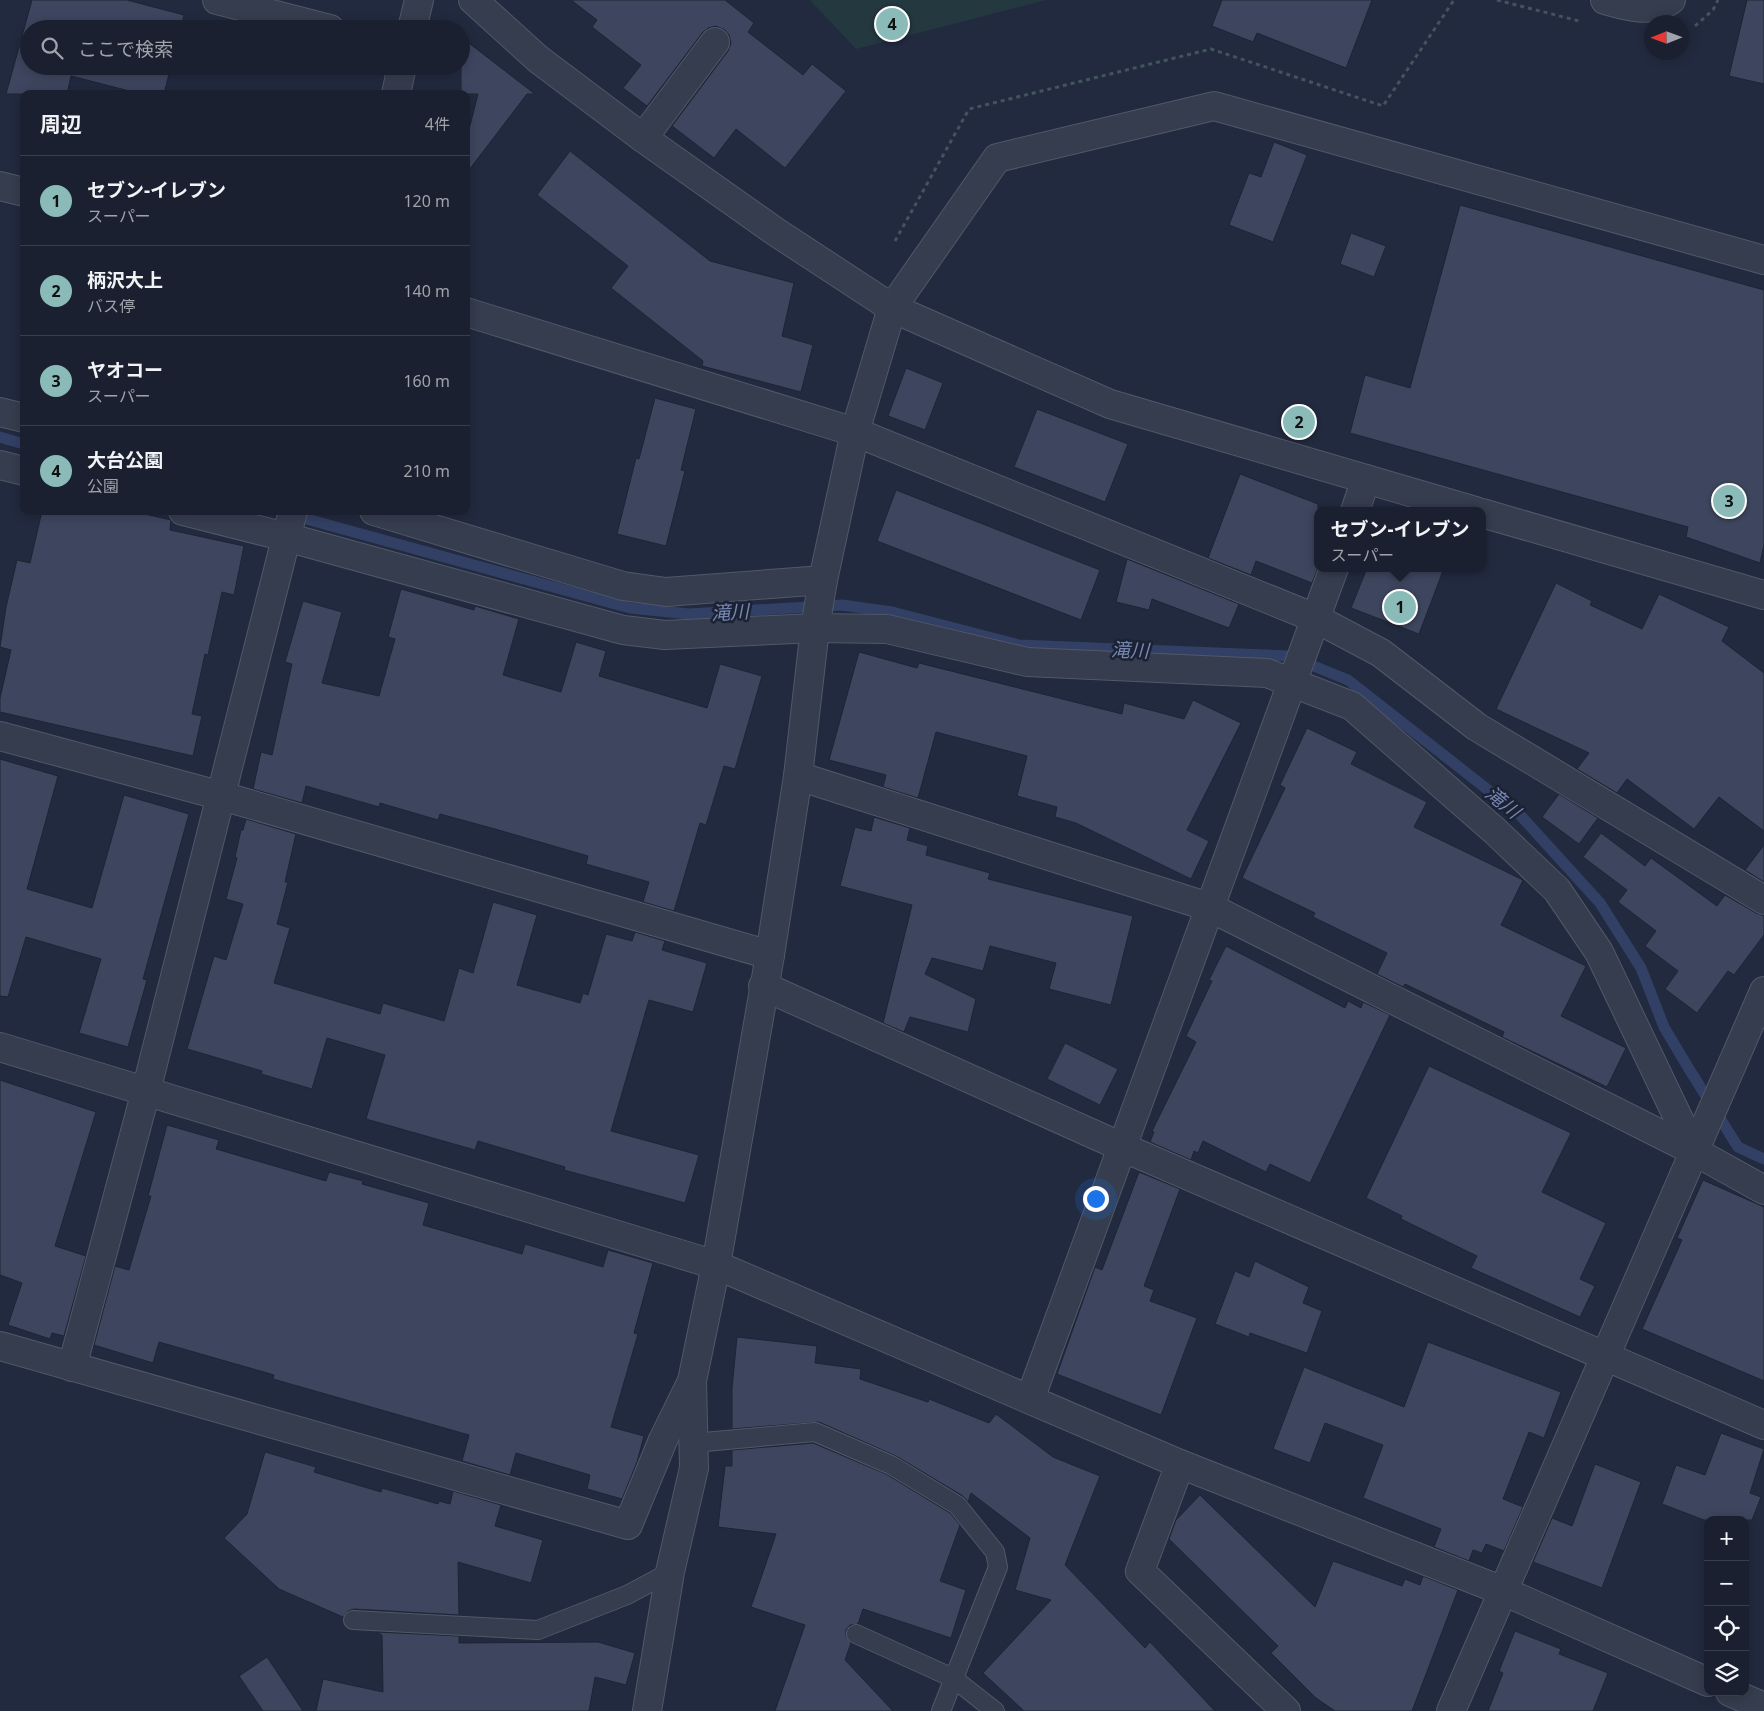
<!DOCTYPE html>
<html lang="ja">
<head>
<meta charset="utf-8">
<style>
	:root { --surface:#1a202f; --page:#272d3b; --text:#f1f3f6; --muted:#9fa3aa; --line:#383e4b; --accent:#8bbbb9 }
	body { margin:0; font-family:"Noto Sans","Noto Sans JP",sans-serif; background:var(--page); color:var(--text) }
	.controls { position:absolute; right:15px; bottom:15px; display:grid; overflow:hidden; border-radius:10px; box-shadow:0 2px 12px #0003 }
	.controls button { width:45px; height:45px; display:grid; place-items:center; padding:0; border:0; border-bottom:1px solid var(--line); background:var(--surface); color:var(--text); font:25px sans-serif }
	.compass { position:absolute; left:1644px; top:15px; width:45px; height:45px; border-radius:50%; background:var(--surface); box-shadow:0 2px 12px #0003; rotate:269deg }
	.you { position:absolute; left:1095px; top:1198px; width:18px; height:18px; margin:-12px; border:4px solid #fff; border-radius:50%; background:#1a73e8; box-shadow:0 0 0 8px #1a73e833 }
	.badge { display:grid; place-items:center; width:32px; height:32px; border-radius:50%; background:var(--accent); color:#111; font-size:16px; font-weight:700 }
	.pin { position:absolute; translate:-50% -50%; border:2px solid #fff; box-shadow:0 1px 5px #0006 }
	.popup { position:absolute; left:1314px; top:507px; width:172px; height:65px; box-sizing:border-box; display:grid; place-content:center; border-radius:10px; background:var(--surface); filter:drop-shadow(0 1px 4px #0005); font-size:16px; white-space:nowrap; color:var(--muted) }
	.popup b { font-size:19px; color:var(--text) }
	.popup::after { content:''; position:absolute; left:50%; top:100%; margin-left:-10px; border:10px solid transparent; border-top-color:var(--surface) }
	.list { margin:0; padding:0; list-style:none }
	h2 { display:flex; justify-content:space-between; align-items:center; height:65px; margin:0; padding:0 20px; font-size:21px }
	h2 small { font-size:16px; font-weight:400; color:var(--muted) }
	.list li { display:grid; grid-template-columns:32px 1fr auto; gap:15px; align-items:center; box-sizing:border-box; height:90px; padding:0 20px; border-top:1px solid var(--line) }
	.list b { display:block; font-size:19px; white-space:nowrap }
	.list p { margin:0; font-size:16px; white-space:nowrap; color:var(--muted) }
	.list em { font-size:16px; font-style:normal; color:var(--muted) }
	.icon { flex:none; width:28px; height:28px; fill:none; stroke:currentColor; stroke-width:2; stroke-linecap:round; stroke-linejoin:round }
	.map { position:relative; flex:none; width:1764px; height:1711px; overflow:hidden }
	.search { position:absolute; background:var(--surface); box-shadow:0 2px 12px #0003; left:20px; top:20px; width:450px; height:55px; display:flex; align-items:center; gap:12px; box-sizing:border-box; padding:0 18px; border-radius:28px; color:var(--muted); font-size:19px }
	.panel { position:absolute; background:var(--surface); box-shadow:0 2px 12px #0003; left:20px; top:90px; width:450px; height:425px; border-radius:10px }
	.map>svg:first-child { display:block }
</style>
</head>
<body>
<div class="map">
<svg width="1764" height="1711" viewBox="0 0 1764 1711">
	<rect width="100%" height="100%" fill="#222a3f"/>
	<!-- green -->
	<path fill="#243840" d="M 810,0 L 1046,0 L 856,49 Z"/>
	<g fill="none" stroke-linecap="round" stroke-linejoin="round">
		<!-- stream -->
		<g stroke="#334065" stroke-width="11">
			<path d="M 0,437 L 24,444"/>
			<path d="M 292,515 L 630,608 L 689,614 L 842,605 L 892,612 L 1019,645 L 1289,656 L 1348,680 L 1520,815 L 1600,903 L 1641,968 L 1664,1027 L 1689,1069 L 1738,1147 L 1764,1159"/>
		</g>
	</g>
	<!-- building -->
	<g fill="#3e465f" stroke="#1d2435">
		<path d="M 32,0 L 127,0 L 184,15 L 181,29 L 29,29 L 29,66 L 171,66 L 164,94 L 141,94 L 71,76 L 67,94 L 6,94 Z"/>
		<path d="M 571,0 L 725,0 L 754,23 L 748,32 L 803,75 L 812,64 L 846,91 L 785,168 L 736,129 L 714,158 L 672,126 L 728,51 L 731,43 L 729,35 L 725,30 L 716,26 L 708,28 L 703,32 L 647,106 L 623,88 L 641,65 L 592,27 L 597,20 Z"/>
		<path d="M 1222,0 L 1372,0 L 1346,68 L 1257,33 L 1253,42 L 1212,26 Z"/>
		<path d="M 1747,0 L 1764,0 L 1764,84 L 1729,76 Z"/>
		<path d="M 461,37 L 535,94 L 527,94 L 466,174 L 466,141 L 478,94 L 461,94 Z"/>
		<path d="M 1274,142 L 1307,155 L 1273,242 L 1229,225 L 1249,173 L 1261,177 Z"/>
		<path d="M 570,151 L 710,261 L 794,283 L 782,336 L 813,345 L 801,392 L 702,366 L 703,361 L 611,288 L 628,266 L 537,195 Z"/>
		<path d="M 1460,205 L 1764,290 L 1764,545 L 1760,563 L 1686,537 L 1688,527 L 1350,433 L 1365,375 L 1410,388 Z"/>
		<path d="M 1351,233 L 1386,246 L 1374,277 L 1340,264 Z"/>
		<path d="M 906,368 L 943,383 L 925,430 L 888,416 Z"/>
		<path d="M 655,398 L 696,409 L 681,470 L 685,471 L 666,546 L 617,534 L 636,458 L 639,459 Z"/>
		<path d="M 1037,409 L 1128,444 L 1105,502 L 1014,467 Z"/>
		<path d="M 1240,474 L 1318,504 L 1318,568 L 1312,583 L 1256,561 L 1251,575 L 1208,558 Z"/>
		<path d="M 896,490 L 1100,570 L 1081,620 L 877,541 Z"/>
		<path d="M 42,511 L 132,511 L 171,520 L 170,530 L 244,546 L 234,595 L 222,592 L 208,655 L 205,654 L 192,714 L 202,716 L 193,756 L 0,712 L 0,698 L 11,650 L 0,647 L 6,607 L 17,560 L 30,563 Z"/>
		<path d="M 1127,559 L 1239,604 L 1229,628 L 1152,599 L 1149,610 L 1116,602 Z"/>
		<path d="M 1367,568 L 1444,568 L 1419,634 L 1351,608 Z"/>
		<path d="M 1556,583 L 1592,601 L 1590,605 L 1642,629 L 1659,594 L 1729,627 L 1722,641 L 1764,673 L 1764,831 L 1719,797 L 1694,829 L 1627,779 L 1617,793 L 1577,769 L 1589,753 L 1496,709 Z"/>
		<path d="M 401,589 L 474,610 L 475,606 L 519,619 L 503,675 L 561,692 L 576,642 L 606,651 L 599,676 L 707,708 L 720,664 L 762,676 L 735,769 L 724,766 L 706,825 L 700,823 L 674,911 L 643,902 L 649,882 L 586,864 L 588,856 L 495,829 L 440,814 L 438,820 L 380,803 L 379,807 L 306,786 L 302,803 L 253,789 L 261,752 L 272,755 L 292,664 L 285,662 L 303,601 L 342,612 L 322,683 L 379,696 L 395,639 L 388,637 Z"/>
		<path d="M 859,652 L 917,668 L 919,663 L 1122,714 L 1124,703 L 1184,719 L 1193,700 L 1241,723 L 1187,830 L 1209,841 L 1191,879 L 1076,823 L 1055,817 L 1057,807 L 1017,796 L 1027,756 L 936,732 L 918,798 L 883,787 L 886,775 L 829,760 Z"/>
		<path d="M 1307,728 L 1357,752 L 1351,764 L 1427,802 L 1414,827 L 1523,880 L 1501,925 L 1586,966 L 1561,1016 L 1626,1048 L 1607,1087 L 1502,1037 L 1504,1032 L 1405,984 L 1403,987 L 1377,974 L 1387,953 L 1313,917 L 1315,913 L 1242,878 L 1285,788 L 1280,785 Z"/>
		<path d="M 0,759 L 58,776 L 27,889 L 92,908 L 124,795 L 189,814 L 143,979 L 147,980 L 128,1047 L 79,1033 L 101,959 L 26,937 L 8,997 L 0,996 Z"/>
		<path d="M 1559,794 L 1598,818 L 1579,844 L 1542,817 Z"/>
		<path d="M 874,817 L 910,828 L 907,840 L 928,846 L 926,855 L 990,873 L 988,879 L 1133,916 L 1111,1005 L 1049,989 L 1056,963 L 990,946 L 983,971 L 932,958 L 925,974 L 976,999 L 968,1032 L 910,1017 L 904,1032 L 883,1023 L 912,905 L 840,886 L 855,827 L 871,831 Z"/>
		<path d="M 246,819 L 296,834 L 285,882 L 288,882 L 277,924 L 290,928 L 274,983 L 380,1014 L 383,1003 L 444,1021 L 459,968 L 473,973 L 493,902 L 537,915 L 517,985 L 580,1003 L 583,993 L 588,995 L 606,934 L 632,941 L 635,932 L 665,941 L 662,950 L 707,963 L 693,1012 L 649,1000 L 611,1131 L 699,1155 L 685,1203 L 564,1170 L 565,1167 L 478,1141 L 475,1150 L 366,1119 L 385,1055 L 327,1038 L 312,1089 L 261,1074 L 262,1071 L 187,1049 L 214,956 L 226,960 L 243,904 L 226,899 L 237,858 L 235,857 L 241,830 L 243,830 Z"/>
		<path d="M 1601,833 L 1645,866 L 1651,858 L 1717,906 L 1725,895 L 1756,913 L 1764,916 L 1764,935 L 1734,975 L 1728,971 L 1697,1013 L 1665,989 L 1678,971 L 1645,946 L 1656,931 L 1618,902 L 1627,890 L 1583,857 Z"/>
		<path d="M 1764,845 L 1764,882 L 1745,870 Z"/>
		<path d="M 1226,946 L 1345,1008 L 1348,1001 L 1361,1008 L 1363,1002 L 1390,1015 L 1310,1183 L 1270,1164 L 1266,1172 L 1203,1141 L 1198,1153 L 1194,1151 L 1191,1160 L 1150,1142 L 1154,1132 L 1152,1131 L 1196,1042 L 1186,1036 L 1212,981 L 1209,980 Z"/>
		<path d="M 1065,1043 L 1118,1069 L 1100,1105 L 1047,1079 Z"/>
		<path d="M 1429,1066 L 1571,1133 L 1542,1192 L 1606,1223 L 1580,1279 L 1595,1286 L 1580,1317 L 1471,1268 L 1477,1256 L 1401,1219 L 1402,1216 L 1366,1198 Z"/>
		<path d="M 0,1080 L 96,1112 L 55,1246 L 86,1256 L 64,1336 L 52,1333 L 50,1339 L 8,1325 L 22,1283 L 0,1275 Z"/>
		<path d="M 167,1125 L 219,1140 L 216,1149 L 326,1181 L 329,1172 L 363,1181 L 362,1184 L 429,1203 L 423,1225 L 522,1254 L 525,1244 L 603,1267 L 608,1250 L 653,1263 L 634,1333 L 638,1334 L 611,1427 L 644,1436 L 637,1462 L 622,1499 L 587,1489 L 590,1475 L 516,1453 L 510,1475 L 462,1461 L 469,1435 L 273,1379 L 274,1375 L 159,1342 L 153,1363 L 94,1345 L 115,1266 L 129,1270 L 151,1196 L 148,1196 Z"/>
		<path d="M 1139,1172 L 1180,1189 L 1144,1286 L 1154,1290 L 1150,1301 L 1197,1318 L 1161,1415 L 1057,1374 L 1095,1267 L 1102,1270 Z"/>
		<path d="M 1703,1180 L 1764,1207 L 1764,1381 L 1642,1329 L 1682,1240 L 1677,1238 Z"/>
		<path d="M 1255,1261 L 1309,1287 L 1303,1303 L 1322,1311 L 1307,1353 L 1250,1333 L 1249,1337 L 1215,1324 L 1235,1271 L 1249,1277 Z"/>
		<path d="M 737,1337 L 817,1346 L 815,1363 L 861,1369 L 860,1379 L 928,1402 L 929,1399 L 989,1423 L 996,1414 L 1053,1457 L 1100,1476 L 1065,1565 L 1145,1648 L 1150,1642 L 1215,1711 L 1024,1711 L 983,1673 L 1051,1600 L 1015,1590 L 1030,1538 L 971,1493 L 968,1502 L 963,1496 L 896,1456 L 819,1422 L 732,1429 L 732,1388 Z"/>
		<path d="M 1428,1342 L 1561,1392 L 1544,1438 L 1529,1432 L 1503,1499 L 1523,1507 L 1504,1551 L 1486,1544 L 1482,1553 L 1473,1550 L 1469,1561 L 1434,1547 L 1441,1529 L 1363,1498 L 1383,1445 L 1325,1423 L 1310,1463 L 1273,1449 L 1304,1367 L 1404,1407 Z"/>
		<path d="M 1721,1433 L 1764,1449 L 1750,1493 L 1761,1497 L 1752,1520 L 1704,1520 L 1662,1504 L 1676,1465 L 1705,1475 Z"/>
		<path d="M 813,1443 L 886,1474 L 950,1513 L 960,1525 L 940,1581 L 966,1590 L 951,1638 L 863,1609 L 858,1624 L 850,1625 L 846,1630 L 846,1636 L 851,1643 L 845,1660 L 893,1711 L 775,1711 L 805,1625 L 751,1607 L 776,1534 L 718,1527 L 725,1466 L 732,1466 L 732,1450 Z"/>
		<path d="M 265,1452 L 316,1467 L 314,1472 L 381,1492 L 382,1488 L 438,1504 L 439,1501 L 450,1504 L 453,1491 L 501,1505 L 495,1526 L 543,1540 L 531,1583 L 458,1562 L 459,1615 L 354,1609 L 348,1611 L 343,1617 L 279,1589 L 224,1538 L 247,1514 Z"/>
		<path d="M 1595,1464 L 1641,1482 L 1602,1588 L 1533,1562 L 1552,1518 L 1572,1526 Z"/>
		<path d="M 1200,1495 L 1315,1607 L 1333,1561 L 1402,1586 L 1405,1579 L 1420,1585 L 1423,1576 L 1458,1590 L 1412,1711 L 1335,1711 L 1316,1698 L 1271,1653 L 1278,1646 L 1169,1539 L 1176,1520 Z"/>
		<path d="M 1515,1631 L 1561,1649 L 1559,1654 L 1608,1673 L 1593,1711 L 1488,1711 L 1503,1673 L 1499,1671 Z"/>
		<path d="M 376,1632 L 459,1636 L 459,1643 L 598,1642 L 635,1653 L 626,1685 L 595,1677 L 589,1711 L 316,1711 L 323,1679 L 383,1692 L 382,1635 Z"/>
		<path d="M 267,1657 L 303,1711 L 263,1711 L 239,1676 Z"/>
	</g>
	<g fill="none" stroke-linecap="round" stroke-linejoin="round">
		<!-- service casing -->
		<g stroke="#515869" stroke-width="20">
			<g id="service">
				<path d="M 693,1443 L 815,1432 L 891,1465 L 957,1505 L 995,1552 L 998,1567 L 941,1711"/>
				<path d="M 353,1620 L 538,1630 L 627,1595 L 670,1572"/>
				<path d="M 856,1634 L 953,1678 L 995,1711"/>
			</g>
		</g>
		<!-- minor casing -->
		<g stroke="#515869" stroke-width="30">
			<g id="minor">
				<path d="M 217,0 L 330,29"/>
				<path d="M 1605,0 C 1627,6 1651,14 1671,0"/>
				<path d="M 412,29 L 419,0"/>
				<path d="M 396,94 L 402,66"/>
				<path d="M 643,138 L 715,42"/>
				<path d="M 0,186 L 24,192"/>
				<path d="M 466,312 L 855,432 L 1315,618 L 1381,653 L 1477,727 L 1764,900"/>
				<path d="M 0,412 L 24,418"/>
				<path d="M 0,465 L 24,471"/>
				<path d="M 183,511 L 286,537 L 623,630 L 665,635 L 815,628 L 887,629 L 1027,662 L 1267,673 L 1352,706 L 1495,831 L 1557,890 L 1599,952 L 1694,1151"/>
				<path d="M 374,511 L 623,586 L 666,592 L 823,580"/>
				<path d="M 1355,511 L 1366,479"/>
				<path d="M 0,736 L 222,796 L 770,955"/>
				<path d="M 798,776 L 1209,907 L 1694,1151 L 1764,1190"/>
				<path d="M 763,986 L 1122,1147 L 1764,1425"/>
				<path d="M 0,1346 L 628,1525 L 663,1440 L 690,1385"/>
				<path d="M 72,1367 L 146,1091 L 293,511"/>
				<path d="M 1030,1399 L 1334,568"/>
				<path d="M 1180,1464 L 1140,1571 L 1286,1711"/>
				<path d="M 647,1711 L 670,1572 L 694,1468 L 692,1381 L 716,1265 L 770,955 L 798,776 L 815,628 L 823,580 L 855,432 L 892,308 L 997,158 L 1214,106 L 1764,260"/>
				<path d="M 1451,1711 L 1764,991"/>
			</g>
		</g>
		<!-- tertiary casing -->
		<g stroke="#515869" stroke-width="30">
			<g id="tertiary">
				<path d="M 473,0 L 538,59 L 643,138 L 776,232 L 892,308 L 1110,404 L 1475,511"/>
				<path d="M 1482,513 L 1764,595"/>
				<path d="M 0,1047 L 716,1265 L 1180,1464 L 1503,1591 L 1708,1682"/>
				<path d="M 1730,1692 L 1764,1707"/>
			</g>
		</g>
		<!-- path -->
		<g stroke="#42555d" stroke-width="3" stroke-dasharray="4 4" stroke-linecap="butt">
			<path d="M 1497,0 L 1579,21"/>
			<path d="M 1695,26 L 1713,10 L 1718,0"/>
			<path d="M 895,241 L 969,109 L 1211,49 L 1383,106 L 1454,0"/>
		</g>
		<!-- service -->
		<use href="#service" stroke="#363d4e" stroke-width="18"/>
		<!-- minor -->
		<use href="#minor" stroke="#363d4e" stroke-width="28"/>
		<!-- tertiary -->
		<use href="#tertiary" stroke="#363d4e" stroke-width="28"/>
	</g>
	<g text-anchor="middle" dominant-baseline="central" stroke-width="5" stroke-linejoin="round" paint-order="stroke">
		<!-- water labels -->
		<g font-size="19" font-style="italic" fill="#7888b3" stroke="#1b2233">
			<text transform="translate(730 612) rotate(-3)">滝川</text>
			<text transform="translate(1130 650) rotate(2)">滝川</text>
			<text transform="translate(1503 802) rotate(39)">滝川</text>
		</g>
	</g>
</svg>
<div class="controls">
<button>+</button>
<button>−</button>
<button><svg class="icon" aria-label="locate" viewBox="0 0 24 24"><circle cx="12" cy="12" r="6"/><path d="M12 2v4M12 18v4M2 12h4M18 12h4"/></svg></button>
<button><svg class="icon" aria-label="layers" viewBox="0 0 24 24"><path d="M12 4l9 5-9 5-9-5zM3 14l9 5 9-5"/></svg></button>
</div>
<svg class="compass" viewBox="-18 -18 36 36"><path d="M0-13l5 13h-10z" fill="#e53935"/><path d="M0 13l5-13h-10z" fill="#9fa3aa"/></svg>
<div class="you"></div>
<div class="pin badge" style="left:1400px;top:607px">1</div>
<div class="popup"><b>セブン-イレブン</b>スーパー</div>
<div class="pin badge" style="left:1299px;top:422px">2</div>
<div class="pin badge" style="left:1729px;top:501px">3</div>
<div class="pin badge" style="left:892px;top:24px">4</div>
<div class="search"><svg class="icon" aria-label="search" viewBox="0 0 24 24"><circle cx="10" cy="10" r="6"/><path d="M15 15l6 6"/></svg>ここで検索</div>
<section class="panel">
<h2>周辺<small>4件</small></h2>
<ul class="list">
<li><span class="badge">1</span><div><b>セブン-イレブン</b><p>スーパー</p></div><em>120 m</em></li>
<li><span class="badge">2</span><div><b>柄沢大上</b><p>バス停</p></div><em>140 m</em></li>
<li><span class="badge">3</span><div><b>ヤオコー</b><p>スーパー</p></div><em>160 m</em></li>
<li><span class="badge">4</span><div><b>大台公園</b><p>公園</p></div><em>210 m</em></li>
</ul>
</section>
</div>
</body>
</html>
